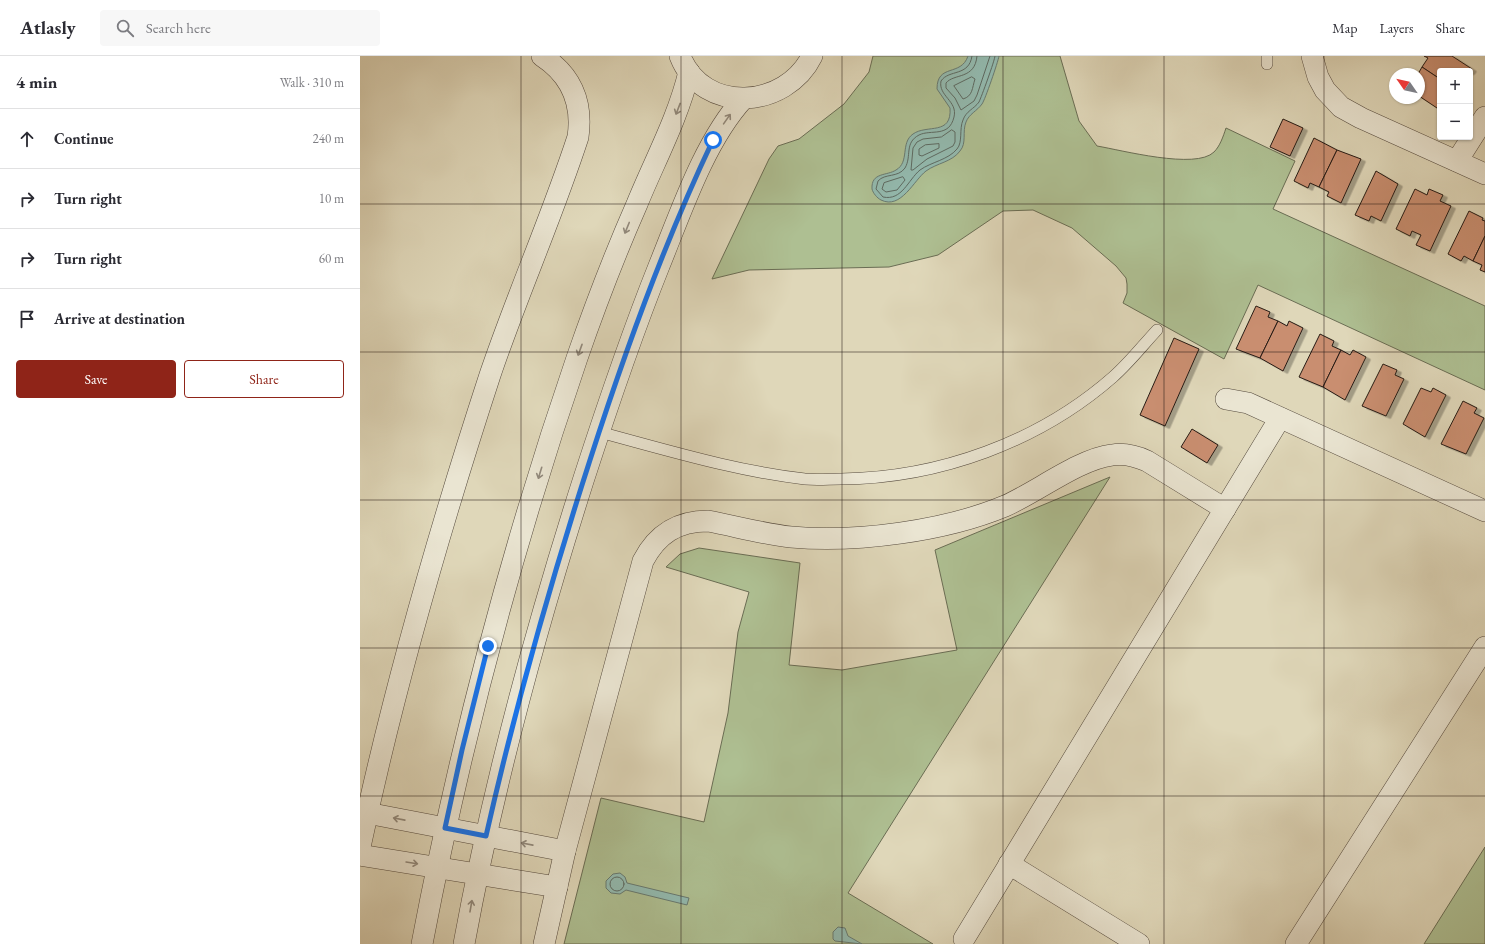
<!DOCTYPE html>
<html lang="en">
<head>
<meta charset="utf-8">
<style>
	:root { --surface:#fff; --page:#f7f7f7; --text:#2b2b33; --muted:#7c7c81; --line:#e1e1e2; --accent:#8f2418 }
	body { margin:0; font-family:"EB Garamond",serif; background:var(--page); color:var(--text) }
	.controls { position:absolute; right:12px; top:12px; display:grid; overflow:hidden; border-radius:4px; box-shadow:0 1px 3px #0004 }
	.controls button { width:36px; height:36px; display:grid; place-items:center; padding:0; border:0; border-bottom:1px solid var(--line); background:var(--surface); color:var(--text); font:20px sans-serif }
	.compass { position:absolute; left:1029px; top:12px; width:36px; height:36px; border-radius:50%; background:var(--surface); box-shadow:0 1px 3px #0004; rotate:304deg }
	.stop { position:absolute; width:12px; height:12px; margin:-9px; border:3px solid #1a73e8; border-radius:50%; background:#fff }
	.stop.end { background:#1a73e8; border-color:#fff; box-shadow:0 1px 4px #0008 }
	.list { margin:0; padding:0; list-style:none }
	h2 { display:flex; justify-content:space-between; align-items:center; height:52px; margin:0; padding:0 16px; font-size:17px }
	h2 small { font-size:13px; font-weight:400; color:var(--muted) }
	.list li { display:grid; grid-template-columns:26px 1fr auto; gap:12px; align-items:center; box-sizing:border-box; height:60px; padding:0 16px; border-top:1px solid var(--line) }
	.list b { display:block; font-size:15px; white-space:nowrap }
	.list em { font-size:13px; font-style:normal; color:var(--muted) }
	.actions { display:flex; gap:8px; padding:12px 16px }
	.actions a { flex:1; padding:9px 0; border:1px solid var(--accent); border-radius:4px; text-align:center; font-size:14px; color:var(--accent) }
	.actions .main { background:var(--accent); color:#fff }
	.icon { flex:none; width:22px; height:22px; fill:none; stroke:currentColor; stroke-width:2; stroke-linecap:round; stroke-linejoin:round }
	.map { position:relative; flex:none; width:1125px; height:888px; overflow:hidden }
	header { display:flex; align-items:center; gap:24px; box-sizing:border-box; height:56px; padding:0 20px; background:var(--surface); border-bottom:1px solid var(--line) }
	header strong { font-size:19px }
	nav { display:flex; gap:22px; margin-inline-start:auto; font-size:14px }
	.search { width:280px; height:36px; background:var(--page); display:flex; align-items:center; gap:10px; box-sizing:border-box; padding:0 14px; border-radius:4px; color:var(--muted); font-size:15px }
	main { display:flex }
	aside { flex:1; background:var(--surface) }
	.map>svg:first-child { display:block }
</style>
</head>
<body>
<header>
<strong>Atlasly</strong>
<div class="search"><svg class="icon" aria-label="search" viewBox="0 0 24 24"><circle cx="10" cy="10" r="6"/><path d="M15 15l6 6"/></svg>Search here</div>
<nav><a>Map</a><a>Layers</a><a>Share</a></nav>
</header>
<main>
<aside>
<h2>4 min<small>Walk · 310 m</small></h2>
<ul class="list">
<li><svg class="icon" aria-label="ahead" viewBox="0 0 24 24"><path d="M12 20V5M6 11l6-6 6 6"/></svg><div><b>Continue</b></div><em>240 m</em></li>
<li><svg class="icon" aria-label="right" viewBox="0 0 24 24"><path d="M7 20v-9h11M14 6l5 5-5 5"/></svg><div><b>Turn right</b></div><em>10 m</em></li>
<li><svg class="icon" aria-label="right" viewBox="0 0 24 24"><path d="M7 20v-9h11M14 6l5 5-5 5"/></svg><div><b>Turn right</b></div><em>60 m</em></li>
<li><svg class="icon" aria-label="arrive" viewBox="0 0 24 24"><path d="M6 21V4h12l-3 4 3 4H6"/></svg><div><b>Arrive at destination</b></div></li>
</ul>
<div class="actions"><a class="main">Save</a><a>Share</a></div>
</aside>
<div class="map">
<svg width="1125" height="888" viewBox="0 0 1125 888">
	<defs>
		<filter id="shadow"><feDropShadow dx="4.5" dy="2.5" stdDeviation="0" flood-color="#0004"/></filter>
	</defs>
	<rect width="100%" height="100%" fill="#dfd7b9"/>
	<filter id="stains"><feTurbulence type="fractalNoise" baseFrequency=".005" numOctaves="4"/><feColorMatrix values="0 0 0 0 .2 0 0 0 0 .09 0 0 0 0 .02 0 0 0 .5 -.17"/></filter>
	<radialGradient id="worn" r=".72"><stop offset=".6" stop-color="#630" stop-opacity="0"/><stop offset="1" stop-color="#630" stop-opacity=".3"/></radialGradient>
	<!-- green -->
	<g fill="#aebf92" stroke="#6a6d54">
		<path d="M 513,0 L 700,0 L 719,65 L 737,90 C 761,94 836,114 854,96 C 860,90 863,81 866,72 L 935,105 L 913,153 L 1125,250 L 1125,334 L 898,229 L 864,303 L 763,247 L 767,237 L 767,228 L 766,222 L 756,210 L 712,172 L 673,154 L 643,155 L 578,199 L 529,211 L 389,214 L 352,223 L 409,103 L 418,90 L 439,83 L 484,48 L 509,16 Z"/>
		<path d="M 750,421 L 488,837 L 573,888 L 204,888 L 241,742 L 344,766 L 368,657 L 378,576 L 389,536 L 306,511 L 320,498 L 339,492 L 440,507 L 429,609 L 482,614 L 597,594 L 575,494 Z"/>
		<path d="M 1125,791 L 1125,888 L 1064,888 Z"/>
	</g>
	<!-- water -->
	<g fill="#93baaf" stroke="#687a71">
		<path d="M 608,0 L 639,0 C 638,6 625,44 622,48 C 617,55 609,58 606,66 C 602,76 607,87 600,95 C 592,106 577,107 566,115 C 554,124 541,154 521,144 C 517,142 513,137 512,133 C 511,116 527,120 536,114 C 550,106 540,87 553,78 C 567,68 592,80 590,52 L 577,33 C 577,7 601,21 608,0 Z"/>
		<path d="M 260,817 L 265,821 L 267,827 L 329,842 L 327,849 L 266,834 L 260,838 L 251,837 L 246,832 L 246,825 L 253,818 Z"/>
		<path d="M 478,871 L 485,872 L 488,880 L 502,888 L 475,885 L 473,883 L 473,876 Z"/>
	</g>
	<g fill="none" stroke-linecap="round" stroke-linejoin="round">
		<!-- shore -->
		<g stroke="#5d6a62" stroke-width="1">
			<path d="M 612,0 C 609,21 589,13 581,25 C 578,40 598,45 594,61 C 589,82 571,73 559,79 C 544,87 552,100 545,112 C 538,122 525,117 518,125 L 516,133 L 523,141 C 542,145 548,124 560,114 C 571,106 588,104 597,93 C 603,86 599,73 603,64 C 606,55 614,53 619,46 C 621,42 635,4 635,0"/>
			<path d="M 617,0 C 615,24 594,17 586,27 L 586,32 L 595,42 L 601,54 L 614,45 L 617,39 L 630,0"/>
			<path d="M 612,21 L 615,23 C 612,32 613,40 603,43 L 594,30 Z"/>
			<path d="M 592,74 L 595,76 L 595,86 L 593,90 L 567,103 L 553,114 L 551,114 L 553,92 L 557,86 L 563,83 L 581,81 Z"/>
			<path d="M 579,88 L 579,92 L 562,100 L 559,99 L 559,93 L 565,89 Z"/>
			<path d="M 543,121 L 545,124 L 537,134 L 526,136 L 522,133 L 524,127 Z"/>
			<circle cx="257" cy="828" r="7"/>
		</g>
	</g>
	<!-- building -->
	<g fill="#c98e70" stroke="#271b15" filter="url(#shadow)">
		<path d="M 1064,0 L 1092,0 L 1112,13 L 1110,16 L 1080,15 L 1080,23 L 1062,11 L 1068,2 Z"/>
		<path d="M 1062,11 L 1080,23 L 1080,54 L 1059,40 L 1058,18 Z"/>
		<path d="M 923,63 L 943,72 L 930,100 L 910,91 Z"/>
		<path d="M 954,82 L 977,94 L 959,131 L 950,127 L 948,132 L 934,125 Z"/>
		<path d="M 977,94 L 1001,103 L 981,147 L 967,140 L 969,136 L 959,131 Z"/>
		<path d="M 1016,115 L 1038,128 L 1021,165 L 1011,160 L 1009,165 L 995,159 Z"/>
		<path d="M 1055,133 L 1067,139 L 1069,133 L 1083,139 L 1080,145 L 1091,150 L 1070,195 L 1056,189 L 1061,179 L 1052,175 L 1050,180 L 1036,173 Z"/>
		<path d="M 1109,155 L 1123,162 L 1122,164 L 1125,165 L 1125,180 L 1113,205 L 1104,200 L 1101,205 L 1088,198 Z"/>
		<path d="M 1125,180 L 1125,216 L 1120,214 L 1122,209 L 1113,205 Z"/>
		<path d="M 896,250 L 910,256 L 908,261 L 918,265 L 900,302 L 876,293 Z"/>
		<path d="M 918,265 L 927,270 L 929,265 L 943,272 L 923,315 L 900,302 Z"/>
		<path d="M 960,278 L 974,285 L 972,290 L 981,294 L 963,331 L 939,321 Z"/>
		<path d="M 814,282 L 839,293 L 805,370 L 780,359 Z"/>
		<path d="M 981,294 L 990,299 L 993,294 L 1006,301 L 985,344 L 963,331 Z"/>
		<path d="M 1023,308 L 1037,314 L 1035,319 L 1044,323 L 1026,360 L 1002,350 Z"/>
		<path d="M 1061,332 L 1071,336 L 1073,332 L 1086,339 L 1065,381 L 1043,368 Z"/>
		<path d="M 1103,345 L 1117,352 L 1114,357 L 1124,362 L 1106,398 L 1081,388 Z"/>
		<path d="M 832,373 L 858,389 L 847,407 L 821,391 Z"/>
	</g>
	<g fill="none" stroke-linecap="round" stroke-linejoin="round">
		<!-- lane casing -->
		<g stroke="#554a3e" stroke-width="12">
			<g id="lane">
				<path d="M 907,0 L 907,8"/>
				<path d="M 239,376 C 307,394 375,415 445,423 C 457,424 469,423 481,423 C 579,422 679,386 753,321 C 769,307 783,289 797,274"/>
			</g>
		</g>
		<!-- street casing -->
		<g stroke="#554a3e" stroke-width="22">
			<g id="street">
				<path d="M 320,0 C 343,59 426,53 452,0"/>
				<path d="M 952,0 L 958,21 L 965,34 L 981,51 L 1001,62 L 1125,118"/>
				<path d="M 1097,105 L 1125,61"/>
				<path d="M 866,343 L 888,347 L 1125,455"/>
				<path d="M 7,757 L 205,795"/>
				<path d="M 0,791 C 34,631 79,475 130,319 C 157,239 192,161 218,81 C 223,46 211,19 182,0"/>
				<path d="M 0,799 L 197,831"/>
				<path d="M 649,808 L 779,888"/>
				<path d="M 604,883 L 920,362"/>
				<path d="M 62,888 C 100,689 151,494 217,302 C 235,250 255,198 277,148 C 295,104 318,62 329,16"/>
				<path d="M 104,888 C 133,730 175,575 224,422 C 247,351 271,280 299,210 C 321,156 344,86 383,43"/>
				<path d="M 184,888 L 205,795 L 283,505 C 297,478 317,465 348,465 C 375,470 403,478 431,481 C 496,487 585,475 645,450 C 677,436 719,403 752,399 C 764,397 776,400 787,405 L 865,453"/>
				<path d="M 936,888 L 1125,591"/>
			</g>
		</g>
		<!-- lane -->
		<use href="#lane" stroke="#eae5d2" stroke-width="11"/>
		<!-- street -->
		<use href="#street" stroke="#eae5d2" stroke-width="21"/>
	</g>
	<!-- one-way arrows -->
	<defs><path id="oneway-shaft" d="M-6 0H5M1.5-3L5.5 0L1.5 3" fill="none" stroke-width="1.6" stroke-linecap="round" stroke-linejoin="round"/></defs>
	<g stroke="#928a7d">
		<use href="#oneway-shaft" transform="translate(318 53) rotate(111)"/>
		<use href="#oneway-shaft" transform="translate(367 63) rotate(-55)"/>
		<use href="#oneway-shaft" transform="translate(267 172) rotate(112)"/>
		<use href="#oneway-shaft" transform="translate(220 294) rotate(110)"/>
		<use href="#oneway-shaft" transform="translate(180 417) rotate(107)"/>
		<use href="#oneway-shaft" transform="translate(39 763) rotate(-169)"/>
		<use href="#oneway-shaft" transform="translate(167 788) rotate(-169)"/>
		<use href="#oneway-shaft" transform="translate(52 807) rotate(9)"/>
		<use href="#oneway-shaft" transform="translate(111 850) rotate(-80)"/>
	</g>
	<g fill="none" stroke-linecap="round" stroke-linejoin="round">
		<!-- route -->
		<path stroke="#1a73e8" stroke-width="5" d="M 128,590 L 102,694 L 85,772 L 126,780 C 155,652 190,528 230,404 C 265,295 304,187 353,84"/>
	</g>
	<!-- grid -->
	<path fill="none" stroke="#271b15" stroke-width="1" stroke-opacity="0.55" d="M 161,0 L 161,888M 321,0 L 321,888M 482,0 L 482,888M 643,0 L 643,888M 804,0 L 804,888M 964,0 L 964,888M 0,148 L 1125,148M 0,296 L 1125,296M 0,444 L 1125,444M 0,592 L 1125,592M 0,740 L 1125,740"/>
	<rect width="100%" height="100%" filter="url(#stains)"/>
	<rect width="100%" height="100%" fill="url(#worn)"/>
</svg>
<div class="controls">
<button>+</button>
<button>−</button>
</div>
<svg class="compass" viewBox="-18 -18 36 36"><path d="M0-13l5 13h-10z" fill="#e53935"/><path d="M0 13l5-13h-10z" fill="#7c7c81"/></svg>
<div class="stop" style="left:353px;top:84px"></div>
<div class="stop end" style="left:128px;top:590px"></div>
</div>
</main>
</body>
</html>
